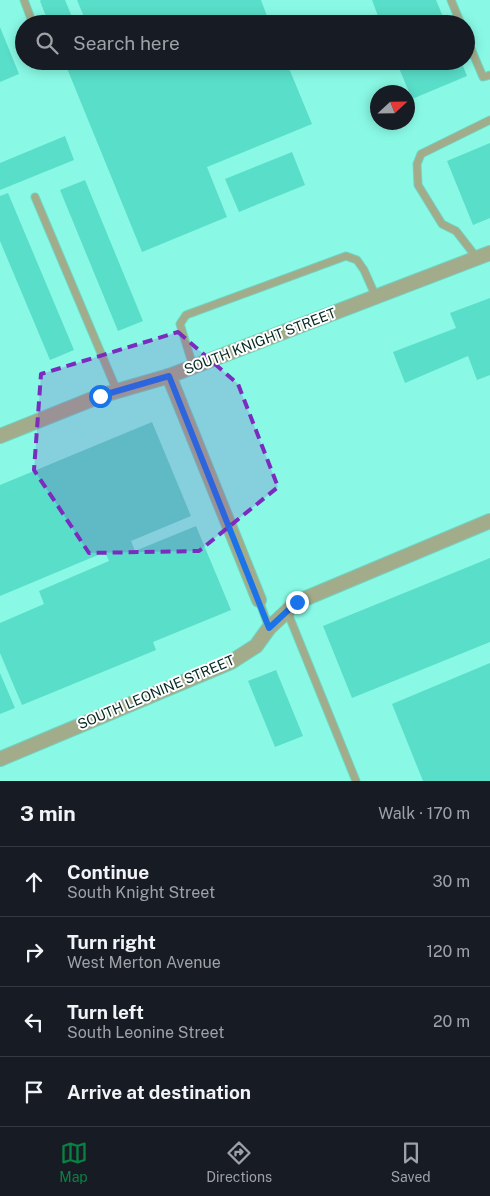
<!DOCTYPE html>
<html lang="en">
<head>
<meta charset="utf-8">
<style>
	:root { --surface:#171b24; --page:#20242c; --text:#f1f3f6; --muted:#9ea1a6; --line:#363941; --accent:#0b8043 }
	body { margin:0; font-family:"Public Sans",sans-serif; background:var(--page); color:var(--text) }
	.compass { position:absolute; left:370px; top:85px; width:45px; height:45px; border-radius:50%; background:var(--surface); box-shadow:0 2px 12px #0003; rotate:68deg }
	.stop { position:absolute; width:15px; height:15px; margin:-11px; border:4px solid #1a73e8; border-radius:50%; background:#fff }
	.stop.end { background:#1a73e8; border-color:#fff; box-shadow:0 1px 5px #0008 }
	.list { margin:0; padding:0; list-style:none }
	h2 { display:flex; justify-content:space-between; align-items:center; height:65px; margin:0; padding:0 20px; font-size:21px }
	h2 small { font-size:16px; font-weight:400; color:var(--muted) }
	.list li { display:grid; grid-template-columns:32px 1fr auto; gap:15px; align-items:center; box-sizing:border-box; height:70px; padding:0 20px; border-top:1px solid var(--line) }
	.list b { display:block; font-size:19px; white-space:nowrap }
	.list p { margin:0; font-size:16px; white-space:nowrap; color:var(--muted) }
	.list em { font-size:16px; font-style:normal; color:var(--muted) }
	.icon { flex:none; width:28px; height:28px; fill:none; stroke:currentColor; stroke-width:2; stroke-linecap:round; stroke-linejoin:round }
	.map { position:relative; flex:none; width:490px; height:781px; overflow:hidden }
	.search { position:absolute; background:var(--surface); box-shadow:0 2px 12px #0003; left:15px; right:15px; top:15px; height:55px; display:flex; align-items:center; gap:12px; box-sizing:border-box; padding:0 18px; border-radius:28px; color:var(--muted); font-size:19px }
	.sheet { height:345px; background:var(--surface) }
	nav { display:flex; justify-content:space-around; align-items:center; box-sizing:border-box; height:70px; border-top:1px solid var(--line); background:var(--surface); font-size:14px; color:var(--muted) }
	nav a { display:grid; justify-items:center; gap:2px }
	nav .on { color:var(--accent) }
	.map>svg:first-child { display:block }
</style>
</head>
<body>
<div class="map">
<svg width="490" height="781" viewBox="0 0 490 781">
	<rect width="100%" height="100%" fill="#89f9e5"/>
	<!-- building -->
	<g fill="#59dec9">
		<path d="M 41,0 L 65,0 L 75,24 L 49,24 L 40,1 Z"/>
		<path d="M 77,0 L 261,0 L 270,24 L 87,24 Z"/>
		<path d="M 372,0 L 436,0 L 446,24 L 381,24 Z"/>
		<path d="M 0,27 L 19,74 L 0,82 Z"/>
		<path d="M 64,61 L 286,61 L 312,124 L 207,167 L 227,217 L 142,252 Z"/>
		<path d="M 396,61 L 461,61 L 467,76 L 412,99 Z"/>
		<path d="M 65,136 L 74,160 L 0,190 L 0,163 Z"/>
		<path d="M 490,143 L 490,218 L 473,225 L 447,161 Z"/>
		<path d="M 292,152 L 305,185 L 239,212 L 225,179 Z"/>
		<path d="M 85,180 L 143,321 L 118,331 L 60,190 Z"/>
		<path d="M 8,193 L 74,350 L 50,360 L 0,241 L 0,196 Z"/>
		<path d="M 490,298 L 490,375 L 477,380 L 468,356 L 405,383 L 393,352 L 456,328 L 450,313 Z"/>
		<path d="M 152,422 L 191,516 L 131,541 L 135,551 L 196,526 L 231,610 L 153,642 L 156,650 L 22,705 L 0,653 L 0,623 L 44,604 L 39,591 L 109,561 L 105,552 L 0,596 L 0,485 Z"/>
		<path d="M 490,558 L 490,642 L 352,698 L 323,626 Z"/>
		<path d="M 490,663 L 490,781 L 423,781 L 392,704 Z"/>
		<path d="M 276,670 L 303,736 L 275,747 L 248,681 Z"/>
		<path d="M 0,673 L 15,708 L 0,714 Z"/>
	</g>
	<g fill="none" stroke-linecap="round" stroke-linejoin="round">
		<!-- lane casing -->
		<g stroke="#71d3c2" stroke-width="9">
			<g id="lane">
				<path d="M 24,0 L 33,24"/>
				<path d="M 451,0 L 461,24"/>
				<path d="M 466,37 L 483,77 L 490,75"/>
				<path d="M 35,197 L 117,391"/>
				<path d="M 477,258 L 456,231 L 442,224 L 418,185 L 417,164 L 421,154 L 490,120"/>
				<path d="M 193,366 L 180,324 L 186,315 L 346,256 L 357,260 L 364,270 L 376,297"/>
				<path d="M 259,600 L 269,628"/>
				<path d="M 287,611 L 356,781"/>
			</g>
		</g>
		<!-- street casing -->
		<g stroke="#71d3c2" stroke-width="16">
			<g id="street">
				<path d="M 169,376 L 259,600"/>
				<path d="M 0,436 L 100,396 L 169,376 L 490,253"/>
				<path d="M 0,759 L 231,662 L 256,646 L 269,628 L 297,602 L 490,521"/>
			</g>
		</g>
		<!-- lane -->
		<use href="#lane" stroke="#a2ac8a" stroke-width="7"/>
		<!-- street -->
		<use href="#street" stroke="#a2ac8a" stroke-width="14"/>
	</g>
	<g fill="none" stroke-linecap="round" stroke-linejoin="round">
		<!-- route -->
		<path stroke="#1a73e8" stroke-width="6" d="M 100,396 L 169,376 L 269,628 L 297,602"/>
	</g>
	<!-- marked area -->
	<path fill="#7b2cbf" fill-opacity="0.2" stroke="#7b2cbf" stroke-width="4" stroke-dasharray="10 6" stroke-linejoin="round" d="M 178,332 L 238,384 L 278,487 L 199,551 L 89,553 L 34,470 L 41,374 Z"/>
	<g text-anchor="middle" dominant-baseline="central" stroke-width="4" stroke-linejoin="round" paint-order="stroke">
		<!-- street labels -->
		<g font-size="14" fill="#022822" stroke="#fff">
			<text transform="translate(260 341) rotate(-21)">SOUTH KNIGHT STREET</text>
			<text transform="translate(156 692) rotate(-23)">SOUTH LEONINE STREET</text>
		</g>
	</g>
</svg>
<svg class="compass" viewBox="-18 -18 36 36"><path d="M0-13l5 13h-10z" fill="#e53935"/><path d="M0 13l5-13h-10z" fill="#9ea1a6"/></svg>
<div class="stop" style="left:100px;top:396px"></div>
<div class="stop end" style="left:297px;top:602px"></div>
<div class="search"><svg class="icon" aria-label="search" viewBox="0 0 24 24"><circle cx="10" cy="10" r="6"/><path d="M15 15l6 6"/></svg>Search here</div>
</div>
<section class="sheet">
<h2>3 min<small>Walk · 170 m</small></h2>
<ul class="list">
<li><svg class="icon" aria-label="ahead" viewBox="0 0 24 24"><path d="M12 20V5M6 11l6-6 6 6"/></svg><div><b>Continue</b><p>South Knight Street</p></div><em>30 m</em></li>
<li><svg class="icon" aria-label="right" viewBox="0 0 24 24"><path d="M7 20v-9h11M14 6l5 5-5 5"/></svg><div><b>Turn right</b><p>West Merton Avenue</p></div><em>120 m</em></li>
<li><svg class="icon" aria-label="left" viewBox="0 0 24 24"><path d="M17 20v-9H6M10 6l-5 5 5 5"/></svg><div><b>Turn left</b><p>South Leonine Street</p></div><em>20 m</em></li>
<li><svg class="icon" aria-label="arrive" viewBox="0 0 24 24"><path d="M6 21V4h12l-3 4 3 4H6"/></svg><div><b>Arrive at destination</b></div></li>
</ul>
</section>
<nav>
<a class="on"><svg class="icon" aria-label="map" viewBox="0 0 24 24"><path d="M3 6l6-2 6 2 6-2v14l-6 2-6-2-6 2zM9 4v14M15 6v14"/></svg>Map</a>
<a><svg class="icon" aria-label="directions" viewBox="0 0 24 24"><path d="M12 3l9 9-9 9-9-9zM9 14v-3h6M13 9l2 2-2 2"/></svg>Directions</a>
<a><svg class="icon" aria-label="saved" viewBox="0 0 24 24"><path d="M7 4h10v16l-5-4-5 4z"/></svg>Saved</a>
</nav>
</body>
</html>
